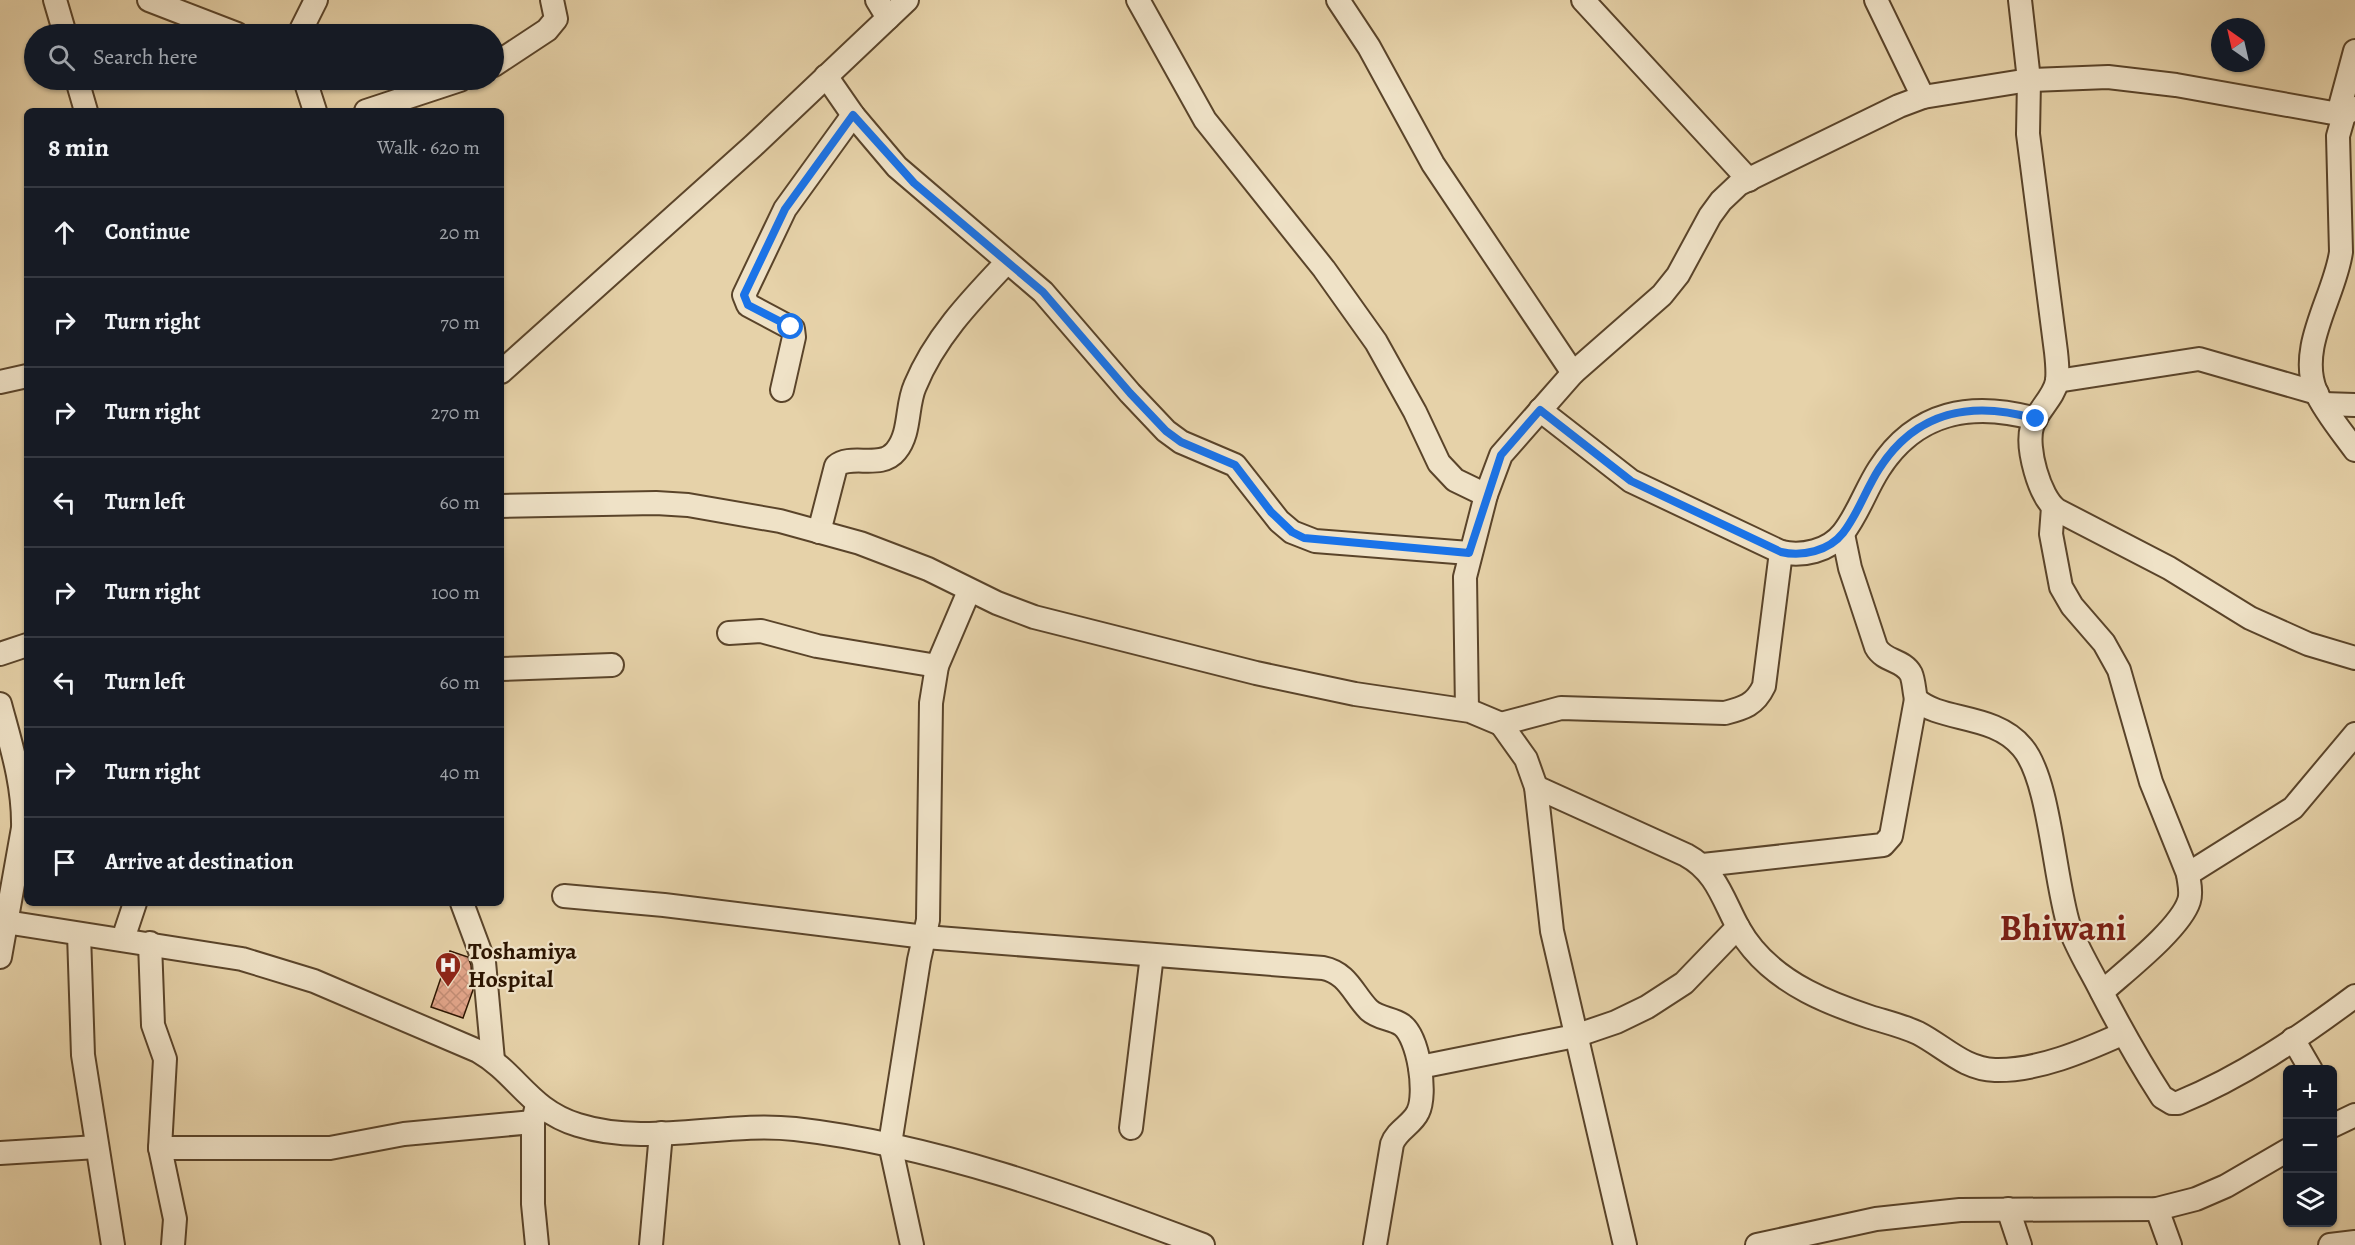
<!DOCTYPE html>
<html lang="en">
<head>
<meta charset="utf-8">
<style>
	:root { --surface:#171b24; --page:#242831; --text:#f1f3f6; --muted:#9ea1a6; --line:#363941 }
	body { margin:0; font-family:Alegreya,serif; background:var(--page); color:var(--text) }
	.controls { position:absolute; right:18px; bottom:18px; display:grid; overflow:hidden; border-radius:9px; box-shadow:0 2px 4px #0004 }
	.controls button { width:54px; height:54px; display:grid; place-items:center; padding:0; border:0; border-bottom:2px solid var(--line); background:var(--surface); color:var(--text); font:30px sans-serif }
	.compass { position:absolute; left:2211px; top:18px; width:54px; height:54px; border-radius:50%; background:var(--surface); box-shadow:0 2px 4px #0004; rotate:326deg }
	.stop { position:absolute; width:18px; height:18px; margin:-14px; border:4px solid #1a73e8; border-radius:50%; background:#fff }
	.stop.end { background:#1a73e8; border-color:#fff; box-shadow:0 2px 6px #0008 }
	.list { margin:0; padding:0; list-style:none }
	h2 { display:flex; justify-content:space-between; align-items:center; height:78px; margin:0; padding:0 24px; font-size:26px }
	h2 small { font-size:20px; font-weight:400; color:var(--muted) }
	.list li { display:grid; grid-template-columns:39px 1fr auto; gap:18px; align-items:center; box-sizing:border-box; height:90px; padding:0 24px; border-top:2px solid var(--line) }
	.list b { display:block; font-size:22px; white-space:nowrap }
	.list em { font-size:20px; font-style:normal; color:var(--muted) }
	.icon { flex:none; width:33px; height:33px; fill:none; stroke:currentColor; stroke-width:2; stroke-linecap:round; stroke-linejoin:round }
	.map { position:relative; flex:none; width:2355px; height:1245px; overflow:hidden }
	.search { position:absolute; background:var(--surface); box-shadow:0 2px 4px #0004; left:24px; top:24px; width:480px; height:66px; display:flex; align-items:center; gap:15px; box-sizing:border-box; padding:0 21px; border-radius:33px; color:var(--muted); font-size:22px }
	.panel { position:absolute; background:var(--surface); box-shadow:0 2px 4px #0004; left:24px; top:108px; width:480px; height:798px; border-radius:9px }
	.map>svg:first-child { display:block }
</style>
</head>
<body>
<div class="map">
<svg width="2355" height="1245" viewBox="0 0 2355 1245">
	<defs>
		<pattern id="building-cross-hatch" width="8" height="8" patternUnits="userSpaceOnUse" patternTransform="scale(1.5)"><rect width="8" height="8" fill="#e1a489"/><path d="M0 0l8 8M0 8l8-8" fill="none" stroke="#c18c74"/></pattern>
	</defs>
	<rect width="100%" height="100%" fill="#e6d2a9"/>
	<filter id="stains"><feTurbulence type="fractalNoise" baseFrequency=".00333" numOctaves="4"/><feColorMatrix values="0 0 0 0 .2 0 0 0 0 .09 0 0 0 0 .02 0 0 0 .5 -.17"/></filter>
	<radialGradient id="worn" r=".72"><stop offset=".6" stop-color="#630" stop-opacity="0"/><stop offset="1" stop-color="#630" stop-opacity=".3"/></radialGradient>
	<!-- building -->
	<path fill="url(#building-cross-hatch)" stroke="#2c1500" stroke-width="1.5" d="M 450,951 L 468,957 L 471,965 L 473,990 L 463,1018 L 431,1007 Z"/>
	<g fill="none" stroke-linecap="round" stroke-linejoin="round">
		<!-- minor casing -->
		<g stroke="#5a442a" stroke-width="26">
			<g id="minor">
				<path d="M 55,0 L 65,34"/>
				<path d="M 149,0 L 237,34"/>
				<path d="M 877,0 L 888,18"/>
				<path d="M 1138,0 L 1205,120 L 1324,269 L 1376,342 L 1415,412 L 1439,463 L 1455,480 L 1486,495"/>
				<path d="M 1338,0 L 1369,47 L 1433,164 L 1573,373"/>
				<path d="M 1583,0 L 1749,180"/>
				<path d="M 1876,0 L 1923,97"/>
				<path d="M 2020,0 L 2029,80 L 2028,134 L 2056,352 C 2057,361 2058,372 2057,381 C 2054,398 2037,410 2032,427 C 2026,447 2039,497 2057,510 L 2169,568 L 2250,618 L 2308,644 L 2355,658"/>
				<path d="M 299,34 L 316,0"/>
				<path d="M 494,65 L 547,30 L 556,19 L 552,0"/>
				<path d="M 826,76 L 853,115 L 897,167 L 1043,292 L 1130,393 L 1166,431 L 1181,442 L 1235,465 L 1279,521 L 1292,532 L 1315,541 L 1469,553"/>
				<path d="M 77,80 L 86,111"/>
				<path d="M 305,80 L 315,111"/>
				<path d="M 2355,108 L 2344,115 L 2338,136 L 2341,252 C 2335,296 2297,347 2316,392 C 2325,412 2342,432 2355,450"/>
				<path d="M 366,111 L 460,80"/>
				<path d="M 2338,114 L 2355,51"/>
				<path d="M 501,372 L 753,146 L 907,0"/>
				<path d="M 2057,381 L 2199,359 L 2317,393"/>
				<path d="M 0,382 L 27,376"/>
				<path d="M 782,390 L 794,337 L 793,329 L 748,305 L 744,295 L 785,209 L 853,115"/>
				<path d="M 2323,404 L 2355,405"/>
				<path d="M 1540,410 L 1631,481 L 1781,552 C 1802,557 1829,551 1843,533 C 1858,514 1866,489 1879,469 C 1916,411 1972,401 2036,419"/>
				<path d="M 501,506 L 656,503 L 688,505 L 780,521 L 860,543 L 928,569 L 997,603 L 1034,617 L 1256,673 L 1355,694 L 1470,711 L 1501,724 L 1561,708 L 1725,713 C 1744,708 1755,705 1764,686 L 1781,552"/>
				<path d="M 2053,507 L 2051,534 L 2061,587 L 2072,606 L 2104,643 L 2119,670 L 2151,782 L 2188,874 C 2189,883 2192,892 2189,901 C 2180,929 2124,972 2102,992"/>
				<path d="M 819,532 L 836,466 C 851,453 881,470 896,451 C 911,433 906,406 915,386 C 935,337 972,299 1007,262"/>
				<path d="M 1843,534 L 1850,568 L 1876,647 C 1884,662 1903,659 1911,674 C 1914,681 1914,691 1916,699 C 1940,722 1994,713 2022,747 C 2050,779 2054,879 2069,926 C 2076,946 2087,964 2097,983 C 2117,1022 2138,1060 2162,1097 L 2172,1103 L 2178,1103 C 2242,1077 2300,1037 2355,996"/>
				<path d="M 729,633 L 761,631 L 817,646 L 937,666"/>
				<path d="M 0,654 L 27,645"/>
				<path d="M 501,669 L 612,665"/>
				<path d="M 0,704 C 11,745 24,785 23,828 L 0,957"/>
				<path d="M 1467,710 L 1465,577 L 1486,495 L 1501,455 L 1573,373 L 1662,295 L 1678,275 L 1710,216 L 1721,201 L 1739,184 L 1899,106 L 1923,97 L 2029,80 L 2108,77 L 2176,85 L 2344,115"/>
				<path d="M 1501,724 L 1526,759 L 1536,787 L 1552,931 L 1625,1245"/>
				<path d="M 1536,787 L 1686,855 C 1725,876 1725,917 1753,949 C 1783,985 1828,1003 1870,1017 C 1886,1022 1903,1026 1918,1033 C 1945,1047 1964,1069 1995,1070 C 2038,1071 2084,1051 2122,1034"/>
				<path d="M 1703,865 L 1883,845 L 1891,836 L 1916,699"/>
				<path d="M 2188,874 L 2293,808 L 2355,734"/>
				<path d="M 564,896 L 664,905 L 925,937 L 1323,968 C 1348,973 1353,994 1369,1010 C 1379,1019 1392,1018 1402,1025 C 1419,1038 1427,1094 1418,1112 C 1412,1125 1397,1130 1392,1144 L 1375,1245"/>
				<path d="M 462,903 L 484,962 L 493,1060"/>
				<path d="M 0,921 L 242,959 L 314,981 L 478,1051 C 518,1074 529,1110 578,1125 C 648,1147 724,1121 795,1129 C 935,1145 1071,1195 1203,1245"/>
				<path d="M 79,934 L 83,1055 L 113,1245"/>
				<path d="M 123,939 L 135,903"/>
				<path d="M 150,943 L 153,1025 L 165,1059 L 160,1148 L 175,1219 L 173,1245"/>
				<path d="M 2293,1039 L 2311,1070"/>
				<path d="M 1420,1067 L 1575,1036 L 1616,1022 L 1647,1007 L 1684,983 L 1738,927"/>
				<path d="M 536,1109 L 533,1122 L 533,1204 L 537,1245"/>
				<path d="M 2332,1126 L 2355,1115"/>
				<path d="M 1131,1128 L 1152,955"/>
				<path d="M 160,1148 L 330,1148 L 404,1134 L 533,1122"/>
				<path d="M 0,1153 L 97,1147"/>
				<path d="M 2008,1209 L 2020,1245"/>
				<path d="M 2157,1209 L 2170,1245"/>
				<path d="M 651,1245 L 661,1133"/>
				<path d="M 912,1245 L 890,1144 L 919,960 L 928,920 L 931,703 L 937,666 L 969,591"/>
				<path d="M 1757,1245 L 1876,1219 L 1960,1210 L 2157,1209 L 2196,1199 L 2226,1186 L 2288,1150"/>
				<path d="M 2330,1245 L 2355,1242"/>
			</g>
		</g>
		<!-- minor -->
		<use href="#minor" stroke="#efe2c7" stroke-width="22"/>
	</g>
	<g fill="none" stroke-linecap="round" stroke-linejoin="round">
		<!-- route -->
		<path stroke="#1a73e8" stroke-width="8" d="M 791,327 L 748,305 L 744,295 L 785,209 L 853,115 L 914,183 L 1043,292 L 1130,393 L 1166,431 L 1181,442 L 1235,465 L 1271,512 L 1292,532 L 1304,538 L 1469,553 L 1501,455 L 1540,410 L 1631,481 L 1781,552 C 1802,557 1829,551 1843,533 C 1858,514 1866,489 1879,469 C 1916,411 1972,400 2036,419"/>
	</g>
	<!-- icons -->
	<defs>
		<g id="hospital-pin" transform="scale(1.35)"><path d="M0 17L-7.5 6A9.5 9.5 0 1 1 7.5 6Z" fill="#8f2418" stroke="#efe2c7"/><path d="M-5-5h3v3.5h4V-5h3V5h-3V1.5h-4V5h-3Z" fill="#fff"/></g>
	</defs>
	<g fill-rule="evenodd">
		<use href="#hospital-pin" x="448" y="965"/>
	</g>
	<g text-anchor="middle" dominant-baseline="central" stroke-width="4.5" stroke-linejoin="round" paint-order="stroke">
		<!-- poi labels -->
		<g font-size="24" font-weight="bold" fill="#2c1500" stroke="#efe2c7" text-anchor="start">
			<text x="468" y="951">Toshamiya<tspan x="468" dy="28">Hospital</tspan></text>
		</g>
		<!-- town labels -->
		<g font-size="36" font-weight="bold" fill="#7a1f14" stroke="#efe2c7">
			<text x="2063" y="927">Bhiwani</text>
		</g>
	</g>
	<rect width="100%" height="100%" filter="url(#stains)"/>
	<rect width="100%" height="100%" fill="url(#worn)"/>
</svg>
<div class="controls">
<button>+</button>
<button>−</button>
<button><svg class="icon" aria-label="layers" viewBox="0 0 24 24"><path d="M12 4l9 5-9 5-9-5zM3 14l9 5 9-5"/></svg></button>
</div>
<svg class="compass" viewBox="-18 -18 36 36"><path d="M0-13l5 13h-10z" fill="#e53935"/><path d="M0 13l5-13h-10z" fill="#9ea1a6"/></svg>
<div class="stop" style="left:791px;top:327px"></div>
<div class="stop end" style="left:2036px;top:419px"></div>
<div class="search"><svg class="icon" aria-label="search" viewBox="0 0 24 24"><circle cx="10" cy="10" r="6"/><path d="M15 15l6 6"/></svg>Search here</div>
<section class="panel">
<h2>8 min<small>Walk · 620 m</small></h2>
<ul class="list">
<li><svg class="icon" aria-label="ahead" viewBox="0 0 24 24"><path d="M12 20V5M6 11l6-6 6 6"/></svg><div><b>Continue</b></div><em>20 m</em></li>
<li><svg class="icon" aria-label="right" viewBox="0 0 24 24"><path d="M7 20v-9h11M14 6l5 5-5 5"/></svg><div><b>Turn right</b></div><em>70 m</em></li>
<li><svg class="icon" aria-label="right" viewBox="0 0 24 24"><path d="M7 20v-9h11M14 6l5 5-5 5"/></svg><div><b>Turn right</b></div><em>270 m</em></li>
<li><svg class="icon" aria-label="left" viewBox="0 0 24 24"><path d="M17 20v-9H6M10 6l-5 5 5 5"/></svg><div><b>Turn left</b></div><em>60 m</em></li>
<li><svg class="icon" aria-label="right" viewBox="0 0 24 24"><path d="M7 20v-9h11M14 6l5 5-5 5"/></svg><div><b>Turn right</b></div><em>100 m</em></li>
<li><svg class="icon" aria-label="left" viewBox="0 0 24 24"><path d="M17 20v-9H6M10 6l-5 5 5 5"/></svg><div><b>Turn left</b></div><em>60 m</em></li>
<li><svg class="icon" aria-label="right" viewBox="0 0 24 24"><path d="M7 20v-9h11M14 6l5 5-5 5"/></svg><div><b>Turn right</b></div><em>40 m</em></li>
<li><svg class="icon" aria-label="arrive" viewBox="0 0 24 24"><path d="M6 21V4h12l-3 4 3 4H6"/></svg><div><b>Arrive at destination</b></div></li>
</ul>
</section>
</div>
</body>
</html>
